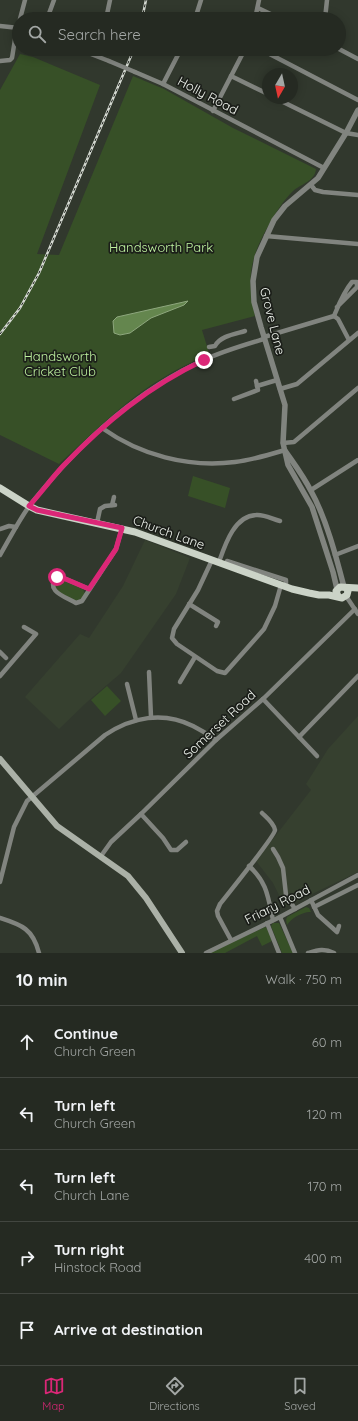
<!DOCTYPE html>
<html lang="en">
<head>
<meta charset="utf-8">
<style>
	:root { --surface:#252a22; --page:#2d322a; --text:#f1f3f6; --muted:#a3a7a5; --line:#424640; --accent:#db2777 }
	body { margin:0; font-family:Quicksand,sans-serif; background:var(--page); color:var(--text) }
	.compass { position:absolute; left:262px; top:68px; width:36px; height:36px; border-radius:50%; background:var(--surface); box-shadow:0 2px 10px #0003; rotate:189deg }
	.stop { position:absolute; width:12px; height:12px; margin:-9px; border:3px solid #db2777; border-radius:50%; background:#fff }
	.stop.end { background:#db2777; border-color:#fff; box-shadow:0 1px 4px #0008 }
	.list { margin:0; padding:0; list-style:none }
	h2 { display:flex; justify-content:space-between; align-items:center; height:52px; margin:0; padding:0 16px; font-size:17px }
	h2 small { font-size:13px; font-weight:400; color:var(--muted) }
	.list li { display:grid; grid-template-columns:26px 1fr auto; gap:12px; align-items:center; box-sizing:border-box; height:72px; padding:0 16px; border-top:1px solid var(--line) }
	.list b { display:block; font-size:15px; white-space:nowrap }
	.list p { margin:0; font-size:13px; white-space:nowrap; color:var(--muted) }
	.list em { font-size:13px; font-style:normal; color:var(--muted) }
	.icon { flex:none; width:22px; height:22px; fill:none; stroke:currentColor; stroke-width:2; stroke-linecap:round; stroke-linejoin:round }
	.map { position:relative; flex:none; width:358px; height:953px; overflow:hidden }
	.search { position:absolute; background:var(--surface); box-shadow:0 2px 10px #0003; left:12px; right:12px; top:12px; height:44px; display:flex; align-items:center; gap:10px; box-sizing:border-box; padding:0 14px; border-radius:22px; color:var(--muted); font-size:15px }
	.sheet { height:412px; background:var(--surface) }
	nav { display:flex; justify-content:space-around; align-items:center; box-sizing:border-box; height:56px; border-top:1px solid var(--line); background:var(--surface); font-size:11px; color:var(--muted) }
	nav a { display:grid; justify-items:center; gap:2px }
	nav .on { color:var(--accent) }
	.map>svg:first-child { display:block }
</style>
</head>
<body>
<div class="map">
<svg width="358" height="953" viewBox="0 0 358 953">
	<rect width="100%" height="100%" fill="#31382d"/>
	<!-- built -->
	<g fill="#36402f">
		<path d="M 145,540 L 190,558 L 176,594 L 121,673 L 87,702 L 59,729 L 25,697 L 80,634 L 89,638 L 123,586 Z"/>
		<path d="M 358,716 L 358,872 L 285,907 L 273,883 L 256,861 L 311,790 L 306,784 L 328,749 Z"/>
	</g>
	<!-- green -->
	<g fill="#375027">
		<path d="M 20,54 L 33,57 L 100,85 L 37,254 L 59,255 L 133,76 L 164,89 L 233,128 L 316,169 C 315,181 301,184 293,191 C 283,201 276,212 270,223 C 250,257 246,278 255,316 L 202,330 L 209,353 C 195,361 180,367 166,376 C 126,399 93,433 59,464 L 0,435 L 0,90 Z"/>
		<path d="M 193,476 L 230,488 L 225,508 L 188,496 Z"/>
		<path d="M 58,579 L 60,579 L 83,589 L 85,594 L 82,599 L 77,601 L 56,591 L 54,584 Z"/>
		<path d="M 107,686 L 121,701 L 105,716 L 91,700 Z"/>
		<path d="M 306,907 L 309,908 L 311,912 C 304,911 291,918 287,925 L 286,920 L 287,917 Z"/>
		<path d="M 273,923 L 279,923 L 293,953 L 282,953 L 271,926 Z"/>
		<path d="M 265,927 L 267,928 L 272,941 L 262,946 L 257,936 L 225,953 L 210,953 Z"/>
	</g>
	<!-- water -->
	<path fill="#64864e" stroke="#8ea77e" d="M 188,301 L 184,305 L 151,318 L 130,333 L 120,335 L 114,333 L 113,321 L 117,317 Z"/>
	<g fill="none" stroke-linecap="round" stroke-linejoin="round">
		<!-- minor -->
		<g stroke="#81847f" stroke-width="4.5">
			<path d="M 258,8 L 281,19"/>
			<path d="M 20,19 L 25,0"/>
			<path d="M 47,19 L 54,0"/>
			<path d="M 106,19 L 110,0"/>
			<path d="M 195,19 L 201,0"/>
			<path d="M 255,19 L 259,0"/>
			<path d="M 325,19 L 327,0"/>
			<path d="M 0,26 L 19,28"/>
			<path d="M 78,49 L 109,61"/>
			<path d="M 260,49 L 358,100"/>
			<path d="M 339,49 L 358,59"/>
			<path d="M 0,61 L 10,60 L 12,58 L 17,27"/>
			<path d="M 135,72 L 163,84 L 324,168"/>
			<path d="M 231,76 L 268,94"/>
			<path d="M 163,84 L 181,49"/>
			<path d="M 275,98 L 346,133 L 358,135"/>
			<path d="M 213,111 L 245,49"/>
			<path d="M 311,185 L 315,190 L 323,192 L 358,195"/>
			<path d="M 266,236 L 358,244"/>
			<path d="M 334,316 C 339,304 343,293 352,282 L 357,282 L 357,287 L 337,307"/>
			<path d="M 334,316 L 338,319 L 349,340"/>
			<path d="M 264,337 L 334,316"/>
			<path d="M 209,347 L 215,346 C 220,336 235,334 245,331"/>
			<path d="M 257,386 L 277,380"/>
			<path d="M 280,389 L 297,384 L 358,333"/>
			<path d="M 234,399 L 258,390 L 256,381"/>
			<path d="M 102,428 C 140,455 188,468 235,462 C 252,460 268,455 285,450"/>
			<path d="M 283,443 L 294,442 L 358,388"/>
			<path d="M 311,490 L 358,460"/>
			<path d="M 112,505 L 114,497"/>
			<path d="M 97,523 L 100,509 L 105,506 L 115,505"/>
			<path d="M 0,529 L 9,526 L 16,527"/>
			<path d="M 0,555 C 10,538 19,520 30,505 C 77,446 134,391 204,360 C 223,351 244,345 264,339"/>
			<path d="M 335,555 L 358,546"/>
			<path d="M 212,560 L 198,590 L 174,629 L 172,638 L 177,644 L 217,671 L 225,673 L 264,629 L 275,606 L 281,585"/>
			<path d="M 227,561 L 286,580 L 286,587"/>
			<path d="M 219,562 C 225,545 234,516 256,515 C 264,514 272,519 280,521"/>
			<path d="M 89,589 L 61,577 L 57,577 C 44,591 66,597 76,603 L 82,601 L 116,549 L 122,528"/>
			<path d="M 346,596 L 358,614"/>
			<path d="M 189,604 L 218,622 L 216,626"/>
			<path d="M 0,652 L 6,658"/>
			<path d="M 149,672 L 151,717"/>
			<path d="M 0,676 L 36,634 L 24,627"/>
			<path d="M 180,682 L 195,657"/>
			<path d="M 127,684 L 136,720"/>
			<path d="M 263,699 L 299,737 L 358,676"/>
			<path d="M 299,737 L 317,756"/>
			<path d="M 141,814 L 163,838 L 171,850 L 177,850 L 186,842"/>
			<path d="M 273,849 L 278,857 L 283,868 L 286,895 L 295,909"/>
			<path d="M 101,856 L 111,842 L 141,814 L 216,740 L 263,699 L 355,609"/>
			<path d="M 249,866 C 267,882 268,897 273,920"/>
			<path d="M 0,882 L 14,827 L 27,801 L 105,735 C 132,717 163,711 193,726 C 201,730 209,735 216,740"/>
			<path d="M 311,900 L 318,915 L 337,932 L 339,926"/>
			<path d="M 314,907 L 358,885"/>
			<path d="M 280,917 L 295,953"/>
			<path d="M 0,918 C 22,925 33,929 39,953"/>
			<path d="M 267,923 L 279,953"/>
			<path d="M 231,940 L 218,916 L 217,911 L 220,904 C 227,895 275,836 275,830 C 274,823 266,817 262,813"/>
			<path d="M 206,953 L 280,917 L 358,875"/>
			<path d="M 308,953 C 318,950 324,948 334,953"/>
		</g>
		<!-- tertiary -->
		<g stroke="#81847f" stroke-width="5.5">
			<path d="M 286,452 C 295,465 304,477 311,491 C 326,518 336,556 344,587"/>
			<path d="M 337,589 L 333,572 L 312,507 L 288,465 L 283,443 L 285,405 L 261,327 L 254,302 L 253,281 L 257,257 L 274,220 L 285,206 L 318,178 L 346,133 L 358,110"/>
		</g>
		<!-- secondary -->
		<path stroke="#abb1a7" stroke-width="6" d="M 0,759 L 57,826 L 128,876 L 146,898 L 182,953"/>
		<!-- primary -->
		<g stroke="#cbd3c7" stroke-width="7">
			<path d="M 0,488 L 29,506 L 37,510 L 135,532 L 292,589 L 309,593 L 319,595 L 329,595 L 342,598 L 347,595 L 348,591 L 346,588"/>
			<path d="M 338,596 L 336,591 L 340,587 L 358,588"/>
		</g>
		<!-- rail casing -->
		<g stroke="#d5dad2" stroke-width="2.5">
			<g id="rail">
				<path d="M 142,19 L 146,0"/>
				<path d="M 0,334 L 20,308 L 39,273 L 134,49"/>
			</g>
		</g>
		<!-- rail -->
		<use href="#rail" stroke="#1b1e19" stroke-width="1" stroke-dasharray="3" stroke-linecap="butt"/>
		<!-- minor-bridge -->
		<path stroke="#81847f" stroke-width="4.5" d="M 109,61 L 135,72"/>
	</g>
	<g fill="none" stroke-linecap="round" stroke-linejoin="round">
		<!-- route -->
		<path stroke="#db2777" stroke-width="5" d="M 57,577 L 61,577 L 89,589 L 116,549 L 122,528 L 37,510 L 29,506 C 41,493 51,479 63,466 C 105,422 149,386 204,360"/>
	</g>
	<g text-anchor="middle" dominant-baseline="central" stroke-width="3.5" stroke-linejoin="round" paint-order="stroke">
		<!-- street labels -->
		<g font-size="13" fill="#eff4ed" stroke="#1b1e19">
			<text transform="translate(208 95) rotate(28)">Holly Road</text>
			<text transform="translate(273 321) rotate(76)">Grove Lane</text>
			<text transform="translate(169 532) rotate(20)">Church Lane</text>
			<text transform="translate(219 724) rotate(-43)">Somerset Road</text>
			<text transform="translate(277 904) rotate(-27)">Friary Road</text>
		</g>
		<!-- park labels -->
		<g font-size="13" fill="#bff3a0" stroke="#1b1e19">
			<text x="161" y="247">Handsworth Park</text>
			<text x="60" y="356">Handsworth<tspan x="60" dy="15">Cricket Club</tspan></text>
		</g>
	</g>
</svg>
<svg class="compass" viewBox="-18 -18 36 36"><path d="M0-13l5 13h-10z" fill="#e53935"/><path d="M0 13l5-13h-10z" fill="#a3a7a5"/></svg>
<div class="stop" style="left:57px;top:577px"></div>
<div class="stop end" style="left:204px;top:360px"></div>
<div class="search"><svg class="icon" aria-label="search" viewBox="0 0 24 24"><circle cx="10" cy="10" r="6"/><path d="M15 15l6 6"/></svg>Search here</div>
</div>
<section class="sheet">
<h2>10 min<small>Walk · 750 m</small></h2>
<ul class="list">
<li><svg class="icon" aria-label="ahead" viewBox="0 0 24 24"><path d="M12 20V5M6 11l6-6 6 6"/></svg><div><b>Continue</b><p>Church Green</p></div><em>60 m</em></li>
<li><svg class="icon" aria-label="left" viewBox="0 0 24 24"><path d="M17 20v-9H6M10 6l-5 5 5 5"/></svg><div><b>Turn left</b><p>Church Green</p></div><em>120 m</em></li>
<li><svg class="icon" aria-label="left" viewBox="0 0 24 24"><path d="M17 20v-9H6M10 6l-5 5 5 5"/></svg><div><b>Turn left</b><p>Church Lane</p></div><em>170 m</em></li>
<li><svg class="icon" aria-label="right" viewBox="0 0 24 24"><path d="M7 20v-9h11M14 6l5 5-5 5"/></svg><div><b>Turn right</b><p>Hinstock Road</p></div><em>400 m</em></li>
<li><svg class="icon" aria-label="arrive" viewBox="0 0 24 24"><path d="M6 21V4h12l-3 4 3 4H6"/></svg><div><b>Arrive at destination</b></div></li>
</ul>
</section>
<nav>
<a class="on"><svg class="icon" aria-label="map" viewBox="0 0 24 24"><path d="M3 6l6-2 6 2 6-2v14l-6 2-6-2-6 2zM9 4v14M15 6v14"/></svg>Map</a>
<a><svg class="icon" aria-label="directions" viewBox="0 0 24 24"><path d="M12 3l9 9-9 9-9-9zM9 14v-3h6M13 9l2 2-2 2"/></svg>Directions</a>
<a><svg class="icon" aria-label="saved" viewBox="0 0 24 24"><path d="M7 4h10v16l-5-4-5 4z"/></svg>Saved</a>
</nav>
</body>
</html>
